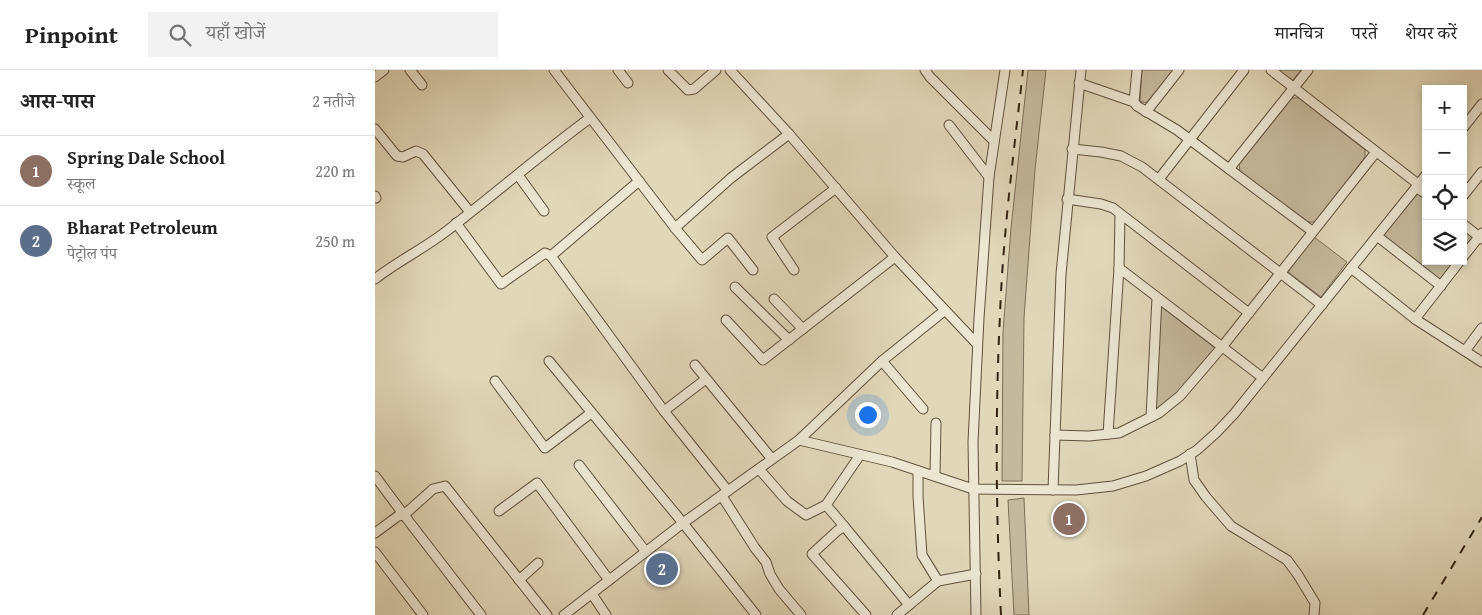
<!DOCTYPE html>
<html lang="hi">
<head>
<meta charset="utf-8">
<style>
	:root { --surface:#fff; --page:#f2f2f2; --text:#222; --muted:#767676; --line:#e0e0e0; --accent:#d93025 }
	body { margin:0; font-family:"Gentium Book Plus","Noto Serif Devanagari",serif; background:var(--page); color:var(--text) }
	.controls { position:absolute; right:15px; top:15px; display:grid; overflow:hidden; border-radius:0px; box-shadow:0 2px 8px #0003 }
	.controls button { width:45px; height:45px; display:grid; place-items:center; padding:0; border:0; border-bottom:1px solid var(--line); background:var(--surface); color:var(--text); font:25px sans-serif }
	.you { position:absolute; left:492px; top:344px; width:18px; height:18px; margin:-12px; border:4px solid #fff; border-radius:50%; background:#1a73e8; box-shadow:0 0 0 8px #1a73e833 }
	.badge { display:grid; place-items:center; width:32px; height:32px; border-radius:50%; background:var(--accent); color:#fff; font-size:16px; font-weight:700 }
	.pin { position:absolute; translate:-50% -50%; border:2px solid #fff; box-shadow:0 1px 5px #0006 }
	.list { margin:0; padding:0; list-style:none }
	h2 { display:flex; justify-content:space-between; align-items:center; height:65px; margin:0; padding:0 20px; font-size:21px }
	h2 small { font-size:16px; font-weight:400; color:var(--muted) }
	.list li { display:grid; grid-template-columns:32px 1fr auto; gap:15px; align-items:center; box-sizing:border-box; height:70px; padding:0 20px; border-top:1px solid var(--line) }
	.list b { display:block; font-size:19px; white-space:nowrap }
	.list p { margin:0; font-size:16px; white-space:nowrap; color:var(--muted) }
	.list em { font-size:16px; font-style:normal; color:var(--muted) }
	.icon { flex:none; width:28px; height:28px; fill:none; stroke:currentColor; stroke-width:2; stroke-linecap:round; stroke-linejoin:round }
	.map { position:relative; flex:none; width:1107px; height:545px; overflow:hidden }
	header { display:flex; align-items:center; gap:30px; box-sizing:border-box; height:70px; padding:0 25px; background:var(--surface); border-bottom:1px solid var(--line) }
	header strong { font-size:24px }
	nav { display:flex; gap:28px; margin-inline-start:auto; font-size:18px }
	.search { width:350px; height:45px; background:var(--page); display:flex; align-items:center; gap:12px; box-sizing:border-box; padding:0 18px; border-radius:0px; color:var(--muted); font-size:19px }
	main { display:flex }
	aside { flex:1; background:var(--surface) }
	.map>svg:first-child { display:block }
</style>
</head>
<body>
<header>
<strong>Pinpoint</strong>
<div class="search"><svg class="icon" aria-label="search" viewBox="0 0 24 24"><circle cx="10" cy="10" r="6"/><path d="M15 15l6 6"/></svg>यहाँ खोजें</div>
<nav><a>मानचित्र</a><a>परतें</a><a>शेयर करें</a></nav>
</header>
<main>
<aside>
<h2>आस-पास<small>2 नतीजे</small></h2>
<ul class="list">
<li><span class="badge" style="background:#8d6e63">1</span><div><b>Spring Dale School</b><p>स्कूल</p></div><em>220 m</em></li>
<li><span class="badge" style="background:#5c6f8a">2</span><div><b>Bharat Petroleum</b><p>पेट्रोल पंप</p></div><em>250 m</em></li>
</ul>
</aside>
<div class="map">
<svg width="1107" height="545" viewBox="0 0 1107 545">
	<rect width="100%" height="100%" fill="#e1d8ba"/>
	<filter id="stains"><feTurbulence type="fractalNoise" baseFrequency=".004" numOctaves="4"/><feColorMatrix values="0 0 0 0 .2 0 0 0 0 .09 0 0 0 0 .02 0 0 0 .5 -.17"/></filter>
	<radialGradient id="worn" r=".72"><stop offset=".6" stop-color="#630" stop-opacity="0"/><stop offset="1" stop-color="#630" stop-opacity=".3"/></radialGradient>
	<!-- green -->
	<g fill="#c4b99d" stroke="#7c6e58">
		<path d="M 653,0 L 671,0 L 660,99 L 649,248 L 647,411 L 627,411 L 628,262 L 636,158 Z"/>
		<path d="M 767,0 L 799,0 L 771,33 L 765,31 Z"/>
		<path d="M 902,0 L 926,0 L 917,11 Z"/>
		<path d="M 915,28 L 924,28 L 990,80 L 990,87 L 941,152 L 932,152 L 865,102 L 864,94 Z"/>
		<path d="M 1042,122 L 1051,129 L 1051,191 L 1080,191 L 1065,211 L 1007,166 Z"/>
		<path d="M 1088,159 L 1099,167 L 1088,181 Z"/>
		<path d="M 939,167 L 972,192 L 946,227 L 913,202 Z"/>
		<path d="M 784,235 L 840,278 L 807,318 L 783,339 L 780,338 Z"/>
		<path d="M 649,428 L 654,545 L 639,545 L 633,430 Z"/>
	</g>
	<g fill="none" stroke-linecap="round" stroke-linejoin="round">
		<!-- minor casing -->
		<g stroke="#60503c" stroke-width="11">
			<g id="minor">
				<path d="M 35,0 L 47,15"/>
				<path d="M 179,0 L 300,158 L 356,108 L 414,64 L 520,187 L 602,274"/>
				<path d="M 243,0 L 253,13"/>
				<path d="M 293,0 L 313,20 L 319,19 L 341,0"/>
				<path d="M 355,0 L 414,64"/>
				<path d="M 550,0 L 555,7 L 619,71"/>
				<path d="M 762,0 L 759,32 L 762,36 L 802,60 L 937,161"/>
				<path d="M 896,0 L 1043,114"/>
				<path d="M 0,7 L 9,0"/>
				<path d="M 704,13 L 759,32"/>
				<path d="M 771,42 L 804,0"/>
				<path d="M 574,55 L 614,107"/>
				<path d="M 1088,58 L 1107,34"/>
				<path d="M 0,59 L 22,86 L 28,87 L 41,81 L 48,84 L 95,142"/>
				<path d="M 697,79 L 726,82 L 746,86 L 767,97 L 947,235"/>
				<path d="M 854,99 L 933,0"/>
				<path d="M 143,105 L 169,141"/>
				<path d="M 784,109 L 869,0"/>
				<path d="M 1041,117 L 1051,124"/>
				<path d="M 0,126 L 1,128"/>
				<path d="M 1088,126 L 1107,102"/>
				<path d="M 692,129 L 726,134 L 738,138 L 874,243"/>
				<path d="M 81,153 L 126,214 L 170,183 L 176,186 L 289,341 L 353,421"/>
				<path d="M 1088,154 L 1107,169"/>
				<path d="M 300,158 L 327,190 L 353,168 L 378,200"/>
				<path d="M 1002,166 L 1066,216"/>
				<path d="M 176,186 L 264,111"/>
				<path d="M 1088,187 L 1107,163"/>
				<path d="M 744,198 L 888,308"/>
				<path d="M 976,198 L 1040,249 L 1107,292"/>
				<path d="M 419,200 L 397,167 L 461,118"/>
				<path d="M 0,209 C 23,191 50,178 73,160 C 121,123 166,84 215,48"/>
				<path d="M 360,217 L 414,270"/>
				<path d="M 399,229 L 428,259"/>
				<path d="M 1040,249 L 1085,191"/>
				<path d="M 351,250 L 388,290 L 520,187"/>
				<path d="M 1090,281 L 1107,258"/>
				<path d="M 174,291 L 308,453 L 381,545"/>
				<path d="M 507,291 L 548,339"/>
				<path d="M 320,295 L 397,389"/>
				<path d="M 120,311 L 170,378 L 216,343"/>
				<path d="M 289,341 L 331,309"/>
				<path d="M 776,347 L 782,228"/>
				<path d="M 733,364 L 744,198 L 745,145"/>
				<path d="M 680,365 L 714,366 L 744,363 L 784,343 L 805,326 L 847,277 L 1001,82"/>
				<path d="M 424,370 L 507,291 L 569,241"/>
				<path d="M 815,384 L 819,410 L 831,427 L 856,456 L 912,490 L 923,505 L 940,533 L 939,545"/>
				<path d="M 204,395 L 271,482"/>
				<path d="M 384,399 L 412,431 L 431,445 L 451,435 L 485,385"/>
				<path d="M 0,406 L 29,445 L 58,419 L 70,416 L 172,545"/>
				<path d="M 560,406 L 561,353"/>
				<path d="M 678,420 L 686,204 L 706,0"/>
				<path d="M 347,426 L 380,478 L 391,492 L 395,504 L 404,519 L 426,545"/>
				<path d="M 451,435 L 469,456"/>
				<path d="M 124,441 L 162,413 L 234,510"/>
				<path d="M 0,463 L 23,446 L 29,445 L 106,545"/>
				<path d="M 0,482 L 48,545"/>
				<path d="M 144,510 L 163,493"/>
				<path d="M 563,511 L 601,504"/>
				<path d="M 217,524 L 231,545"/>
				<path d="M 189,545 L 308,453 L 424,370 L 517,392 L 598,419 L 701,420 L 738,416 L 771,406 L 805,391 L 822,380 L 841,363 L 859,344 L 1051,105"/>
				<path d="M 491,545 L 437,484 L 462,461 L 469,456 L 534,535 L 563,511 L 547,485 L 543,426 L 543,401"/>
				<path d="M 522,545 L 534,535"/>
				<path d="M 601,545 L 598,372 L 604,248 L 614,107 L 630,0"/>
			</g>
		</g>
		<!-- minor -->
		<use href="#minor" stroke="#ece6d2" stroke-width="9"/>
		<!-- rail -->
		<g stroke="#352312" stroke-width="2" stroke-dasharray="9 9" stroke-linecap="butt">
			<path d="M 626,545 C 621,446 620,345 625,245 C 628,163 639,82 648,0"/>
			<path d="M 1048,545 L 1107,447"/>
		</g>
	</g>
	<rect width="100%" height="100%" filter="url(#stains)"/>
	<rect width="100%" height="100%" fill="url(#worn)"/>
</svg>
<div class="controls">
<button>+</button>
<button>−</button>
<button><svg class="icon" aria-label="locate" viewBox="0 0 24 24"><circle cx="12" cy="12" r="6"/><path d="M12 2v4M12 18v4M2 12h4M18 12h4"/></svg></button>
<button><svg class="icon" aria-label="layers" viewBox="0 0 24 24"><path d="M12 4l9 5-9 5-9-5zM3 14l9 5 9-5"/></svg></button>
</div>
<div class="you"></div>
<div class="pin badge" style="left:694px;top:449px;background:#8d6e63">1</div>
<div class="pin badge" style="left:287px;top:499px;background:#5c6f8a">2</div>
</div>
</main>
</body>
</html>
